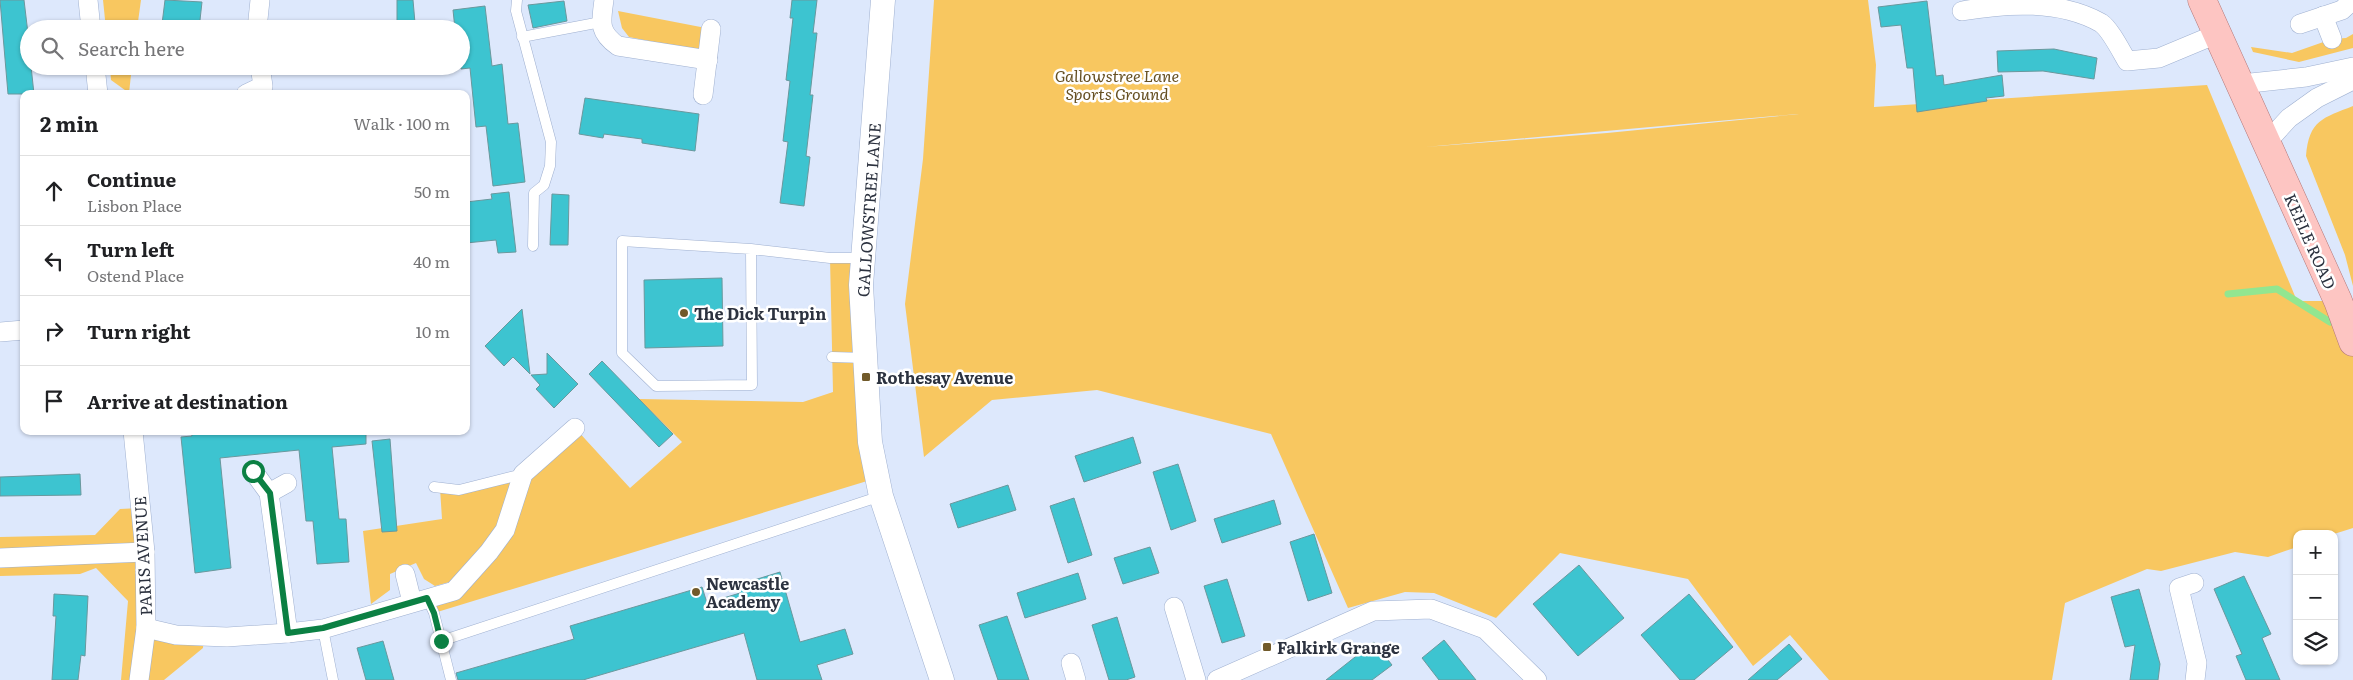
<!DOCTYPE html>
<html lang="en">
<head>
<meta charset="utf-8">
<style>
	:root { --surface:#fff; --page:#f6f6f6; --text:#202124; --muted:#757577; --line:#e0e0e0 }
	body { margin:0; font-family:Literata,serif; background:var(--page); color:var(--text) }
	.controls { position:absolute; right:15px; bottom:15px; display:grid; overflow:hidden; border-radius:10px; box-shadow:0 1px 4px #0004 }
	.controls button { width:45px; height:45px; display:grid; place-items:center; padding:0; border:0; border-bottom:1px solid var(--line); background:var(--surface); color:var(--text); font:25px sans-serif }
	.stop { position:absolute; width:15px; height:15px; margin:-11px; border:4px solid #0b8043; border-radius:50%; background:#fff }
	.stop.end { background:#0b8043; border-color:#fff; box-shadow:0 1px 5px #0008 }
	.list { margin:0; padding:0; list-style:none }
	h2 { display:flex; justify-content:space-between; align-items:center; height:65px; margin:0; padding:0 20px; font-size:21px }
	h2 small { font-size:16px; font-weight:400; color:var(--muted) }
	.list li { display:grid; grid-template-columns:32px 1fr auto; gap:15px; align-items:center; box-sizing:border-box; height:70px; padding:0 20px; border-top:1px solid var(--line) }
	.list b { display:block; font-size:19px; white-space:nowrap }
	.list p { margin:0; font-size:16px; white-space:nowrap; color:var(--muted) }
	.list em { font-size:16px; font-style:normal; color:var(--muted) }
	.icon { flex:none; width:28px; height:28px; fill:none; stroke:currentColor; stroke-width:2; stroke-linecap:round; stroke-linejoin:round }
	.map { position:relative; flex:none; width:2353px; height:680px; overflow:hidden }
	.search { position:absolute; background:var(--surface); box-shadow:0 1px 4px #0004; left:20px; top:20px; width:450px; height:55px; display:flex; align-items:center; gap:12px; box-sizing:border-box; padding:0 18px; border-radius:28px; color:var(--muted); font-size:19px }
	.panel { position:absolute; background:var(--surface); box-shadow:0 1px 4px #0004; left:20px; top:90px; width:450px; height:345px; border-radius:10px }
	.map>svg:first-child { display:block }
</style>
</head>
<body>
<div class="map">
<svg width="2353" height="680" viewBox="0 0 2353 680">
	<rect width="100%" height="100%" fill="#dde8fc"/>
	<!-- green -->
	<g fill="#f8c760" fill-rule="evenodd">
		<path d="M 103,0 L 141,0 L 137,29 L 106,29 Z"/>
		<path d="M 934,0 L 1868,0 L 1876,65 L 1874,107 L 2207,85 L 2297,301 L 2338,301 L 2353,342 L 2353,528 L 2334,534 L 2297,534 L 2297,547 L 2268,557 L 2235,552 L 2161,571 L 2147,569 L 2065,603 L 2052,680 L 1829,680 L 1790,635 L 1753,666 L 1688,579 L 1560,553 L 1496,618 L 1434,593 L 1405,592 L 1348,608 L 1271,434 L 1097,390 L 992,400 L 924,457 L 905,304 L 923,159 ZM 1799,114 L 1607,133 L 1425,147 L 1798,114 Z"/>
		<path d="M 618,11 L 711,29 L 709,53 L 629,37 L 622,28 Z"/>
		<path d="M 2353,34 L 2353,48 L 2299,62 L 2253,52 L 2251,47 L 2292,53 L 2332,39 L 2346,38 Z"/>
		<path d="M 110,66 L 132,66 L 129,93 L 111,80 Z"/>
		<path d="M 2353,106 L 2353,286 L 2345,255 L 2306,156 C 2309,120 2323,118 2353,106 Z"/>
		<path d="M 830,258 L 863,258 L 877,478 L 434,613 L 427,598 L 454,591 L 489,552 L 523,474 L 575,428 L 630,488 L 682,442 L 639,399 L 803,402 L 833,392 Z"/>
		<path d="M 517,476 L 501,523 L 457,580 L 435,586 L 424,579 L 416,563 L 390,574 L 390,590 L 371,604 L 363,531 L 442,519 L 440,488 Z"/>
		<path d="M 140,508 L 146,628 L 204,636 L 203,648 L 164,680 L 121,680 L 128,601 L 96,568 L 80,574 L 0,576 L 0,537 L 95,535 L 120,509 Z"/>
	</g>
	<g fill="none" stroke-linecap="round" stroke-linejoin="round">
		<!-- stream -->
		<path stroke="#92e690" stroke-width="7" d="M 2228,294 L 2277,289 L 2330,322"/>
	</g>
	<!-- building -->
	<g fill="#3dc4d0" stroke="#6a989d">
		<path d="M 0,0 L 24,0 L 29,42 L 29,66 L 31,66 L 34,94 L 8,94 Z"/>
		<path d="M 165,0 L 202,2 L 199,29 L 162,24 Z"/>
		<path d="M 397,0 L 413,0 L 415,23 L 397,25 Z"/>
		<path d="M 792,0 L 817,0 L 813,33 L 817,33 L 810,95 L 813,95 L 806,156 L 810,157 L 804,206 L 780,203 L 788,142 L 783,141 L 790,81 L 786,80 L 793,18 L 790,18 Z"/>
		<path d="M 564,1 L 567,21 L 533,28 L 528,5 Z"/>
		<path d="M 1927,1 L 1936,76 L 1943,75 L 1944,85 L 2002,75 L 2004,96 L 1986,98 L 1987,101 L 1917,112 L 1913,68 L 1907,68 L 1901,25 L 1881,27 L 1878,7 Z"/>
		<path d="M 485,6 L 492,66 L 502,64 L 508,124 L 518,123 L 525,182 L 493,186 L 486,126 L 476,127 L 470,68 L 461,69 L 461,29 L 455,29 L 453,10 Z"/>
		<path d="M 2054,49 L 2097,58 L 2094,79 L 2043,71 L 1998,72 L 1997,51 Z"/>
		<path d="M 585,98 L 699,114 L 695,151 L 642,143 L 642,139 L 604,134 L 603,138 L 579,134 Z"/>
		<path d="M 509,192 L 516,252 L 498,253 L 496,240 L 466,243 L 466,202 L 492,199 L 491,194 Z"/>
		<path d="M 552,194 L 569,195 L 568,245 L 550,245 Z"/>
		<path d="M 722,278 L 723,346 L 645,348 L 644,280 Z"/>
		<path d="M 522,309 L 530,374 L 513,357 L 504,366 L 485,346 Z"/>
		<path d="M 547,353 L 578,384 L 554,408 L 536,389 L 540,385 L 531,375 L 547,374 Z"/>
		<path d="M 602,361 L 673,434 L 659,447 L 589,374 Z"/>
		<path d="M 191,431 L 366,431 L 366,444 L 332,447 L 339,519 L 346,519 L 349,562 L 317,564 L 313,521 L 306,521 L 299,450 L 220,458 L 231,568 L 195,573 L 181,437 L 192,436 Z"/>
		<path d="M 1133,437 L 1141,463 L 1084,482 L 1075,456 Z"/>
		<path d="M 390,439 L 397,531 L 382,532 L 372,441 Z"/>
		<path d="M 1178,464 L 1196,521 L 1171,530 L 1153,472 Z"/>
		<path d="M 80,474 L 81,495 L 0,496 L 0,477 Z"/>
		<path d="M 1008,485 L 1016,510 L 958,528 L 950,504 Z"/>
		<path d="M 1074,498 L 1092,555 L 1068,563 L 1050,506 Z"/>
		<path d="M 1274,500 L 1281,524 L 1222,543 L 1214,519 Z"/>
		<path d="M 1314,534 L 1332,593 L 1308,601 L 1290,542 Z"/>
		<path d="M 1150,547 L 1159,573 L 1123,584 L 1114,558 Z"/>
		<path d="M 1579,565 L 1624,618 L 1578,656 L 1533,604 Z"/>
		<path d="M 780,572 L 800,642 L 845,629 L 853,654 L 817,665 L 822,680 L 757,680 L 744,633 L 583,680 L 458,680 L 456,673 L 574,639 L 570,626 L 702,587 L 707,603 L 740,593 L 738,585 Z"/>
		<path d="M 1078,573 L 1086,599 L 1025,618 L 1017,593 Z"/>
		<path d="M 2244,576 L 2271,634 L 2262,638 L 2280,680 L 2246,680 L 2236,656 L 2242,654 L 2214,589 Z"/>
		<path d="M 1227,579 L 1245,636 L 1222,643 L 1204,586 Z"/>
		<path d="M 2139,589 L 2160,664 L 2158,680 L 2130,680 L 2135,645 L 2125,647 L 2111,597 Z"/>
		<path d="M 54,594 L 88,596 L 85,656 L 81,655 L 78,680 L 52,680 L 56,616 L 53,616 Z"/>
		<path d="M 1689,594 L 1733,647 L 1694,680 L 1680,680 L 1641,635 Z"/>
		<path d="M 1007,616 L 1029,680 L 998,680 L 979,625 Z"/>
		<path d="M 1117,617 L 1135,677 L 1126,680 L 1109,680 L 1092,625 Z"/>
		<path d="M 1444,640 L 1476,680 L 1439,680 L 1422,658 Z"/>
		<path d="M 383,641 L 394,680 L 366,680 L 357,648 Z"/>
		<path d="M 1374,642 L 1392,665 L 1372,680 L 1326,680 Z"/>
		<path d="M 1789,644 L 1802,659 L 1777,680 L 1748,680 Z"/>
	</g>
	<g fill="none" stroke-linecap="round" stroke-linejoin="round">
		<!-- service casing -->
		<g stroke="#9fb0d0" stroke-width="11">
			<g id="service">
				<path d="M 517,0 L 516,11 L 551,142 L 550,166 L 544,185 L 534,193 L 533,246"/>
				<path d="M 522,37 L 601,22"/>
				<path d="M 751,249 L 752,385 L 656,386 L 622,353 L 622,241 L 751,249 L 830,258 L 863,258"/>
				<path d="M 832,357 L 865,358"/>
				<path d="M 434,487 L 459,490 L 523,474"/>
				<path d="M 427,598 L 434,613 L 451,680"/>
				<path d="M 323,629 L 333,680"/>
				<path d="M 441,641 L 881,496"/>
			</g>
		</g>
		<!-- minor casing -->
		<g stroke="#9fb0d0" stroke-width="20">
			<g id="minor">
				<path d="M 88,0 L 91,29"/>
				<path d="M 604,0 C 601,22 598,32 618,46 L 708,60"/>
				<path d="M 1962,11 C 2008,3 2060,0 2101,23 C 2110,29 2121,51 2127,61 L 2159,58 L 2219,33"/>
				<path d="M 2323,16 L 2332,39"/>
				<path d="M 2300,24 L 2342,10 L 2353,0"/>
				<path d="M 257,29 L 260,0"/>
				<path d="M 95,66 L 98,94"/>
				<path d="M 2241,84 L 2306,77 L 2353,67"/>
				<path d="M 246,94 L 263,86 L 260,66"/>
				<path d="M 703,95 L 711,29"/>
				<path d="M 2267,142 L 2289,118 L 2317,98 L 2353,80"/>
				<path d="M 0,332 L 24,330"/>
				<path d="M 133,431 L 145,552 L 146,628 L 139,680"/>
				<path d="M 253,471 L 269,493 L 288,633"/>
				<path d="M 269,493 L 287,483"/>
				<path d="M 0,558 L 145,552"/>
				<path d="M 405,574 L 412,602"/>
				<path d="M 2194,583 L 2179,588 L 2197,663 L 2195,680"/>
				<path d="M 1174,607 L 1196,680"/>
				<path d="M 146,628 L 176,635 L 227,637 L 288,633 L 323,629 L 454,591 L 489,552 L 505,530 L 523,474 L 575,428"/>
				<path d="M 1071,663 L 1076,680"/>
				<path d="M 1217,680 L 1373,611 L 1431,609 L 1485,629 L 1537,680"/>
			</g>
		</g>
		<!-- tertiary casing -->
		<g stroke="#9fb0d0" stroke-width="25">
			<path id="tertiary" d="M 883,0 L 861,285 L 870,442 L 881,496 L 942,680"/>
		</g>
		<!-- primary casing -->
		<g stroke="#b3797a" stroke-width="29">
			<path id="primary" d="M 2202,0 L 2338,301 L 2353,342"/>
		</g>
		<!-- service -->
		<use href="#service" stroke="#fff" stroke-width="10"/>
		<!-- minor -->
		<use href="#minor" stroke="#fff" stroke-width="19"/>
		<!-- tertiary -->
		<use href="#tertiary" stroke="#fff" stroke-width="24"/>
		<!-- primary -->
		<use href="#primary" stroke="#fdc5c2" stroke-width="28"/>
	</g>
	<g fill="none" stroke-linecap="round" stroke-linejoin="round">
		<!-- route -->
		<path stroke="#0b8043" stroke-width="6" d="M 253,471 L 270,493 L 288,633 L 323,628 L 427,598 L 434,613 L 441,641"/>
	</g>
	<!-- markers -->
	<g fill="#715a2a" stroke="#fff" stroke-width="2">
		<circle cx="684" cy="313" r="5"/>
		<rect x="861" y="372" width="10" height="10" rx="2.5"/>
		<circle cx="696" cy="592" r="5"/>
		<rect x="1262" y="642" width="10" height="10" rx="2.5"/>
	</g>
	<g text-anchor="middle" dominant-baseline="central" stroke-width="5" stroke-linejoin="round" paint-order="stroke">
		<!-- park labels -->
		<g font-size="16" font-style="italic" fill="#675123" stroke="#fff">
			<text x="1117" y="75">Gallowstree Lane<tspan x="1117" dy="18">Sports Ground</tspan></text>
		</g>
		<!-- street labels -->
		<g font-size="16" fill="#2c323f" stroke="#fff">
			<text transform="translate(868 210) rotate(-86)">GALLOWSTREE LANE</text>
			<text transform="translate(2311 241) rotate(66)">KEELE ROAD</text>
			<text transform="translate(142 556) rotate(-93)">PARIS AVENUE</text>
		</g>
		<!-- poi labels -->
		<g font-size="16" font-weight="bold" fill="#2c323f" stroke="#fff" text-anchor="start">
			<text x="694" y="313">The Dick Turpin</text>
			<text x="876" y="377">Rothesay Avenue</text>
			<text x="706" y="583">Newcastle<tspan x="706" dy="18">Academy</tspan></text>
			<text x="1277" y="647">Falkirk Grange</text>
		</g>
	</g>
</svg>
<div class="controls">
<button>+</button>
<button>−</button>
<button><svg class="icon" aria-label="layers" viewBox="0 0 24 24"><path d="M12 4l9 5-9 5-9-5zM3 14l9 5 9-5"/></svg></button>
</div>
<div class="stop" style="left:253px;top:471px"></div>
<div class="stop end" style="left:441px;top:641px"></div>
<div class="search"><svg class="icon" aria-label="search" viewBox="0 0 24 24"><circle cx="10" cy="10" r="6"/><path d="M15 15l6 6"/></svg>Search here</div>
<section class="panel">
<h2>2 min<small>Walk · 100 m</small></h2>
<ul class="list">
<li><svg class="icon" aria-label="ahead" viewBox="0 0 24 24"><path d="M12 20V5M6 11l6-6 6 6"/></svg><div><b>Continue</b><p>Lisbon Place</p></div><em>50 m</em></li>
<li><svg class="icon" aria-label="left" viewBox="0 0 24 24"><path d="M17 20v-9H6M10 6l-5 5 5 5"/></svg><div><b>Turn left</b><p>Ostend Place</p></div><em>40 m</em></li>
<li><svg class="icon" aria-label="right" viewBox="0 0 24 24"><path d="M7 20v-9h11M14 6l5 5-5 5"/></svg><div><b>Turn right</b></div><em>10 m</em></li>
<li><svg class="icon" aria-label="arrive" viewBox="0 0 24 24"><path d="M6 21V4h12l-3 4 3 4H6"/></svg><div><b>Arrive at destination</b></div></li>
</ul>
</section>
</div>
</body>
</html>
